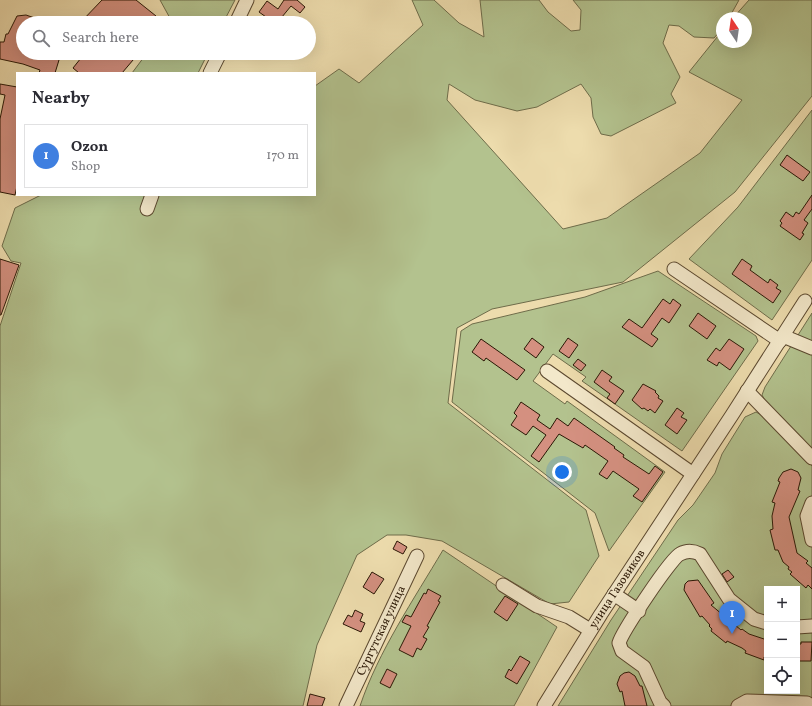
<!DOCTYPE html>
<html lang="en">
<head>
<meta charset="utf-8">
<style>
	:root { --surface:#fff; --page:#f7f7f7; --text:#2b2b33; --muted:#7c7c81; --line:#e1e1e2; --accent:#8f2418 }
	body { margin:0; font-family:Vollkorn,serif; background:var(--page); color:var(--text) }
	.controls { position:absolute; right:12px; bottom:12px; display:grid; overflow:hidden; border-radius:0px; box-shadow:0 4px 16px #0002 }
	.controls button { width:36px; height:36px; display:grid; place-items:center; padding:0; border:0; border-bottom:1px solid var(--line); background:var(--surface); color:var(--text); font:20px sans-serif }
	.compass { position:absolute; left:716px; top:12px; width:36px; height:36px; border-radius:50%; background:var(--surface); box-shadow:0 4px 16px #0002; rotate:347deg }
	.you { position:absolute; left:562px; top:472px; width:14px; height:14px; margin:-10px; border:3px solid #fff; border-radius:50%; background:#1a73e8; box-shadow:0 0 0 6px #1a73e833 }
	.badge { display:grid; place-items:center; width:26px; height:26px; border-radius:50%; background:var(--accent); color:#fff; font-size:13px; font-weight:700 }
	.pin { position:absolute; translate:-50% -33px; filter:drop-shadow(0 1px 2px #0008) }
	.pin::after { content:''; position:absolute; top:21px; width:14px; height:12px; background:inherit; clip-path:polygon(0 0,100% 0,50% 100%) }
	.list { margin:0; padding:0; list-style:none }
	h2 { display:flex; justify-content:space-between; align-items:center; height:52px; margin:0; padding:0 16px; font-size:17px }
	h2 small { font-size:13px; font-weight:400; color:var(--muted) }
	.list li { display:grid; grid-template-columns:26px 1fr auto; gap:12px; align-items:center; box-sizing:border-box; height:64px; margin:0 8px 8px; padding:0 8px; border:1px solid var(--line); border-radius:0px }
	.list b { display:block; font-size:15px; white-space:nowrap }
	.list p { margin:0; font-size:13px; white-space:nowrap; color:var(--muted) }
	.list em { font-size:13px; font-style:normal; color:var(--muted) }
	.icon { flex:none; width:22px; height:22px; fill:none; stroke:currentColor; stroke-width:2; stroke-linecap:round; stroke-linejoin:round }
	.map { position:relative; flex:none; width:812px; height:706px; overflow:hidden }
	.search { position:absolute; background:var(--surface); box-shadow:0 4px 16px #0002; left:16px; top:16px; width:300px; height:44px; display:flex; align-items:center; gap:10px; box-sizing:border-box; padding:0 14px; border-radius:22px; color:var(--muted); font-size:15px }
	.panel { position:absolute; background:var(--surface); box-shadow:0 4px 16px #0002; left:16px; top:72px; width:300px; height:124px; border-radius:0px }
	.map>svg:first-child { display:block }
</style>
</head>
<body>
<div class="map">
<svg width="812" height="706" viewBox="0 0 812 706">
	<rect width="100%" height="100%" fill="#eddcad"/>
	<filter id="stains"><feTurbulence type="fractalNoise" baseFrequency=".005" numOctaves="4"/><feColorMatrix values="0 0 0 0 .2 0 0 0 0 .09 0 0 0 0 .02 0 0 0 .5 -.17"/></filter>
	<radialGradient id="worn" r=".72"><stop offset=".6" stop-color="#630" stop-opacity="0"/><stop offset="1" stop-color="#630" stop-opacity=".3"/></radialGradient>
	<!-- green -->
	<g fill="#b3c28e" stroke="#6e6c4a" fill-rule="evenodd">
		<path d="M 160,0 L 235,0 L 223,23 L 168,23 L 171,20 Z"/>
		<path d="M 412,0 L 434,0 L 459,23 L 484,37 L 480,0 L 539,0 L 548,12 L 571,31 L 580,30 L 581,10 L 573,0 L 739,0 L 729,18 L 722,18 L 722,29 L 714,38 L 694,37 L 679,26 L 669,25 L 663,43 L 680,77 L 671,94 L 676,103 L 611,136 L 601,134 L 593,117 L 591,98 L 581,84 L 537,107 L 517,111 L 475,100 L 449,84 L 447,100 L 563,229 L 607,218 L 700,153 L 742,100 L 689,72 L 722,31 L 722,42 L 746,42 L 746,18 L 733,18 L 749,0 L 812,0 L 812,96 L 735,192 L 623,282 L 492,309 L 457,328 L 448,403 L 586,510 L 599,556 L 569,602 L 550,604 L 442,541 L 406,535 L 387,535 L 357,555 L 317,645 L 303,706 L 0,706 L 0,326 L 21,263 L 11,261 L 2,246 L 15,208 L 41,195 L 315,195 L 315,86 L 339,69 L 359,83 L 423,25 Z"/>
		<path d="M 147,53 L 208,53 L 198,73 L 132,73 Z"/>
		<path d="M 812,110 L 812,260 L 772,320 L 689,259 L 738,207 Z"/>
		<path d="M 658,271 L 756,336 L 758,341 L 682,451 L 582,381 L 586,377 L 553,354 L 533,381 L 565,404 L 567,401 L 665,472 L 609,551 L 595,513 L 452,402 L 461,331 L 472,324 L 585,297 Z"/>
		<path d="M 812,313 L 812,450 L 766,402 L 762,395 L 765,387 Z"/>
		<path d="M 756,412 L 763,416 L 812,466 L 812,706 L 558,706 L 611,620 L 678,520 L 693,505 L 715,473 L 722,454 L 745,417 ZM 767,589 L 797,589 L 797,691 L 767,691 Z"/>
		<path d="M 443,550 L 557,627 L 514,706 L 360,706 C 378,652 414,599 443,550 Z"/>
	</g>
	<!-- building -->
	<g fill="#d49080" stroke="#2a1705">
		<path d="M 102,0 L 136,0 L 156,16 L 150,23 L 80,23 Z"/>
		<path d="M 284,0 L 297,0 L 305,7 L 300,13 L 291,6 L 277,23 L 261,23 L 266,17 L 259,12 L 267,1 L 278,9 Z"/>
		<path d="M 26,15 L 46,22 L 23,23 L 17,37 L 23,39 L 23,53 L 50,53 L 50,55 L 59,60 L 55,73 L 39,73 L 40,70 L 23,64 L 0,59 L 0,42 L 4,42 L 6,34 L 8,34 L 17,16 Z"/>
		<path d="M 85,53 L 139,53 L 122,73 L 79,73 L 73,68 Z"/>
		<path d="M 0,84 L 17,87 L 17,186 L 15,195 L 0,192 L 0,119 L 5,95 L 0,94 Z"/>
		<path d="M 787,155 L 810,172 L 803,181 L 780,165 Z"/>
		<path d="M 812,195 L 812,209 L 804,220 L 808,223 L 802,233 L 804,234 L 800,240 L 780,226 L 782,223 L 780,221 L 786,212 L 793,217 L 796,212 L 799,214 Z"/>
		<path d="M 0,259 L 19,265 L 1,315 L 0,315 Z"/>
		<path d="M 742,259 L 752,266 L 750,270 L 768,283 L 770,279 L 778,285 L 776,288 L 781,291 L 773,303 L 732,274 Z"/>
		<path d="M 663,299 L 670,304 L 673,299 L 681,305 L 669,323 L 662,318 L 651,334 L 658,339 L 652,347 L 622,327 L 629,319 L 642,328 Z"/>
		<path d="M 698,313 L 716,326 L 707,339 L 689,326 Z"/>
		<path d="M 532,338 L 544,347 L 536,358 L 524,349 Z"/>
		<path d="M 568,338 L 578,345 L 569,358 L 559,351 Z"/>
		<path d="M 481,339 L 525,370 L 517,380 L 486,358 L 484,361 L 472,352 Z"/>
		<path d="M 729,339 L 744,349 L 730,370 L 719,362 L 717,366 L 707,360 L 716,348 L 720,351 Z"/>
		<path d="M 578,359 L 586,365 L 581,371 L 573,365 Z"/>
		<path d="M 602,370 L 612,377 L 609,381 L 624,391 L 615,404 L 607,398 L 610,394 L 594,382 Z"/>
		<path d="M 643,384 L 656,391 L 655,392 L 659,396 L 658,398 L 663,401 L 655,413 L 650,409 L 648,411 L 644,408 L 642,409 L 632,400 Z"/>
		<path d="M 521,402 L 540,415 L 537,420 L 550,429 L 557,418 L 568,426 L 574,418 L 615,447 L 614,448 L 624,455 L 623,457 L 649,474 L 655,466 L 663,472 L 642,502 L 633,496 L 639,489 L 613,471 L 607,479 L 599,474 L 608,461 L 585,445 L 583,448 L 559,434 L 539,462 L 531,456 L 546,435 L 533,426 L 526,435 L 511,425 L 517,416 L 514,413 Z"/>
		<path d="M 677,408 L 684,413 L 681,417 L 687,420 L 677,434 L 665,425 Z"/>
		<path d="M 791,469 L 798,472 L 801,478 L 798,490 L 800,491 L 789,517 L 797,553 L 808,561 L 806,563 L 812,568 L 812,589 L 808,585 L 806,588 L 790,574 L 792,572 L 788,569 L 789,567 L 783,562 L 778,550 L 775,550 L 770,530 L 773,529 L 772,516 L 775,503 L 772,502 L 780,482 L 778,481 L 779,478 L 783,472 Z"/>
		<path d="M 397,541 L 407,547 L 403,554 L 393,549 Z"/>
		<path d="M 728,570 L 734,577 L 727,582 L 722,574 Z"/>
		<path d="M 372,572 L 384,579 L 374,594 L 363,587 Z"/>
		<path d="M 698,580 L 714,603 L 711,605 L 741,630 L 742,629 L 749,634 L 767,640 L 767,658 L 764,657 L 764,660 L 745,653 L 746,651 L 742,648 L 727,641 L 726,643 L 711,631 L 712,629 L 709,626 L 710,625 L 702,616 L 700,617 L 684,590 L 685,584 L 688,581 Z"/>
		<path d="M 428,589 L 441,596 L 438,601 L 440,602 L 427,626 L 429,627 L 423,637 L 427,639 L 421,650 L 417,648 L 413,657 L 399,650 L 411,626 L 402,622 L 406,615 L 411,617 L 424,593 L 426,594 Z"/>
		<path d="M 505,596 L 518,604 L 507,621 L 494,612 Z"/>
		<path d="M 355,610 L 363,614 L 360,621 L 365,623 L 361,632 L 343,624 L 348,615 L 352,617 Z"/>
		<path d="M 801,642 L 812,642 L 811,661 L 797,661 L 797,644 L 801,644 Z"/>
		<path d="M 520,656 L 530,662 L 517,684 L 505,677 L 509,669 L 511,671 Z"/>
		<path d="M 387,669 L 397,674 L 390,688 L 380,683 Z"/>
		<path d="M 629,672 L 635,676 L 640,686 L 642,686 L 647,706 L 625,706 L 622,691 L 620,692 L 617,684 L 620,676 L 624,673 Z"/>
		<path d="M 310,694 L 325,698 L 322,706 L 307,706 Z"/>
	</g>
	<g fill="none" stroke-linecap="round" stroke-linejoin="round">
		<!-- minor casing -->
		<g stroke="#5b482f" stroke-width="15">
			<g id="minor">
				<path d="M 236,23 L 247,0"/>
				<path d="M 210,73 L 220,53"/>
				<path d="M 147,209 L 152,195"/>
				<path d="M 674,269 L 780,341"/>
				<path d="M 783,336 L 812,348"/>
				<path d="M 547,371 L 693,474"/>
				<path d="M 747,391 L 812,458"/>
				<path d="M 812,503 L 807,516 L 812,540"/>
				<path d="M 503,585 L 537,606 L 569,617 L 590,630"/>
				<path d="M 614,594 L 639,611"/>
				<path d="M 797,627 L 812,626"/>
				<path id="s1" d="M 346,706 L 417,556"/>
				<path id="s2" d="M 544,706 L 601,614 L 732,415 L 805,301"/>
				<path d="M 664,706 L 660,702 L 644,667 L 622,651 L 619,643 C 622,632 671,558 680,554 C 687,550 694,551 700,554 L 729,599 L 754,619 L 767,623"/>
				<path d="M 738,706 L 747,701 L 807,703 L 811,706"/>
			</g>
		</g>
		<!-- minor -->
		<use href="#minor" stroke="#f3e8ca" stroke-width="13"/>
	</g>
	<g text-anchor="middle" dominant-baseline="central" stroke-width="3" stroke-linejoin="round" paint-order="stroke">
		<!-- street labels -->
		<g font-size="12" fill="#2a1705" stroke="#f3e8ca">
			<text stroke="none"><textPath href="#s2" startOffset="138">улица Газовиков</textPath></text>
			<text stroke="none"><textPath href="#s1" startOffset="83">Сургутская улица</textPath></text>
		</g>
	</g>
	<rect width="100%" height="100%" filter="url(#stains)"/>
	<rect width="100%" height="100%" fill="url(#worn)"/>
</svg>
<div class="controls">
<button>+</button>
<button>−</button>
<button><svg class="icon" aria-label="locate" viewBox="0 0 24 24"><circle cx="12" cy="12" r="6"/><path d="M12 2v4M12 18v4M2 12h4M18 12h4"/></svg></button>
</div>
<svg class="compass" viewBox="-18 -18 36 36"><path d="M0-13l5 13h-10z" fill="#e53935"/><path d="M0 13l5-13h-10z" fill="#7c7c81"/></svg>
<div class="you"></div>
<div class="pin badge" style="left:732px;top:634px;background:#3f7fe0">1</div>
<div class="search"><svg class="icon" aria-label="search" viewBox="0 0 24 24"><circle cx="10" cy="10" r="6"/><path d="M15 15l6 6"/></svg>Search here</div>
<section class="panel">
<h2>Nearby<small></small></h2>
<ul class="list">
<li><span class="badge" style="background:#3f7fe0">1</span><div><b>Ozon</b><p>Shop</p></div><em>170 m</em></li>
</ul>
</section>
</div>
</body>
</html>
